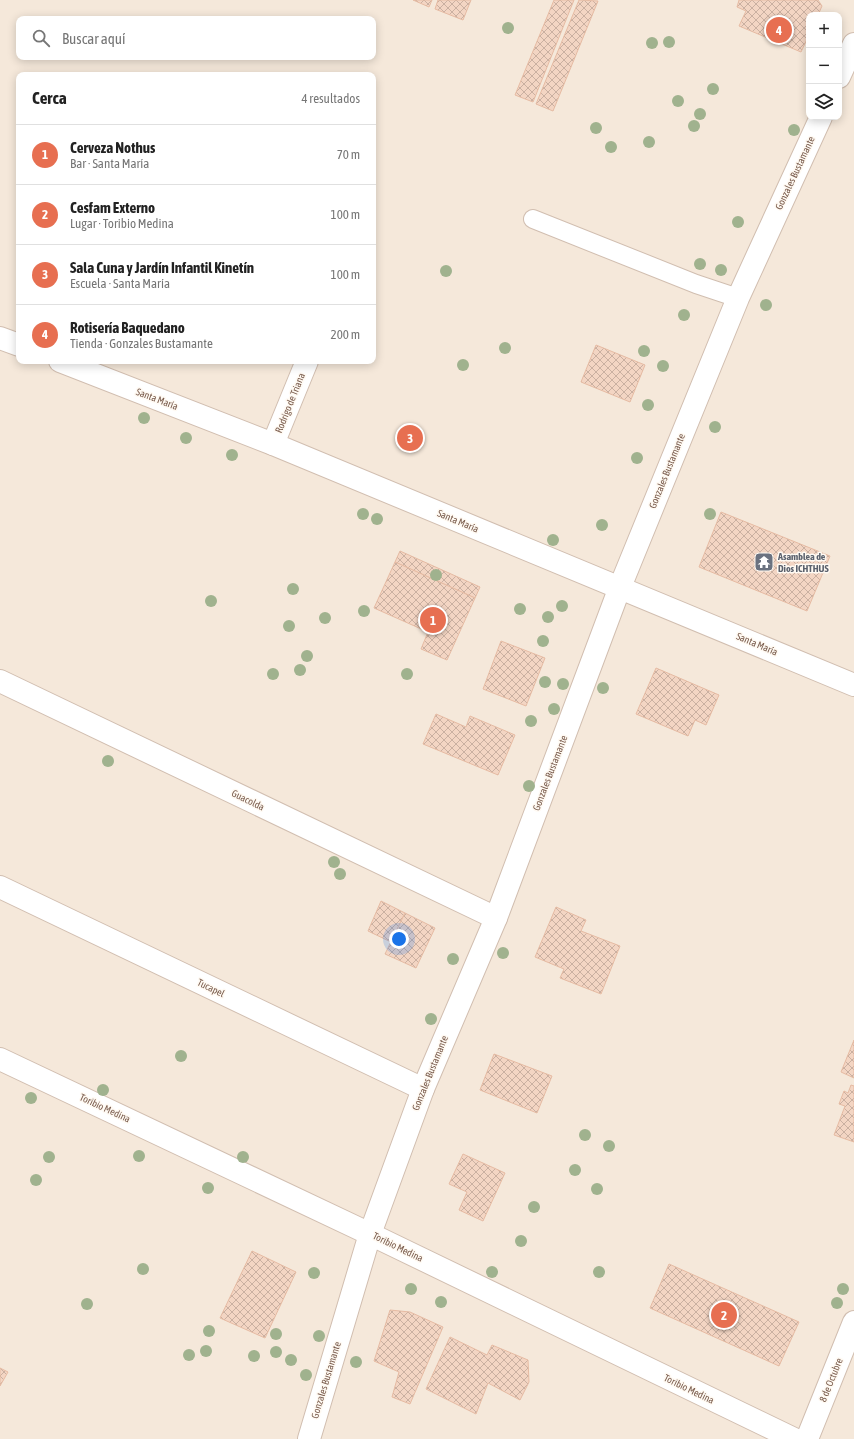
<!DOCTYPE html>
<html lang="es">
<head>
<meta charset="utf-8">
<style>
	:root { --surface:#fff; --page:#f2f2f2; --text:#222; --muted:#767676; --line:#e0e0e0; --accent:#e76f51 }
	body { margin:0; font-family:"Asap Condensed",sans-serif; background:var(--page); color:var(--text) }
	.controls { position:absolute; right:12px; top:12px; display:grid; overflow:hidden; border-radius:8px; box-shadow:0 2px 10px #0003 }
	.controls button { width:36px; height:36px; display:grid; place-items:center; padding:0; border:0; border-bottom:1px solid var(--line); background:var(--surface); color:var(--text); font:20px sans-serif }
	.you { position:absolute; left:399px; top:939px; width:14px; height:14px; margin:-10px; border:3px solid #fff; border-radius:50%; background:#1a73e8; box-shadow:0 0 0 6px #1a73e833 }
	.badge { display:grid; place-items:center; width:26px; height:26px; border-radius:50%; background:var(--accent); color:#fff; font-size:13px; font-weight:700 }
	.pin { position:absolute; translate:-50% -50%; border:2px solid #fff; box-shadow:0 1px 4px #0006 }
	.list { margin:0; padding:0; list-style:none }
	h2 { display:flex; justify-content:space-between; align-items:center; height:52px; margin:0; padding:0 16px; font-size:17px }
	h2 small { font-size:13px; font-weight:400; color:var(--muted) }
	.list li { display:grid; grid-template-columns:26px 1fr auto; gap:12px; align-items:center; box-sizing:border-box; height:60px; padding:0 16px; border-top:1px solid var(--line) }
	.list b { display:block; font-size:15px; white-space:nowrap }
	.list p { margin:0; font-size:13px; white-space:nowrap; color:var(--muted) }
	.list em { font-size:13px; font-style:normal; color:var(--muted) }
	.icon { flex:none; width:22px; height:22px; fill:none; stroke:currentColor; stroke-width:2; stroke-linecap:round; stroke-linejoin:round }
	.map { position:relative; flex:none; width:854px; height:1439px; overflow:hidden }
	.search { position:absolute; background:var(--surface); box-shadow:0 2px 10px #0003; left:16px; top:16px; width:360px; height:44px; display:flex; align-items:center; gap:10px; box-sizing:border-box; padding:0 14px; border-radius:8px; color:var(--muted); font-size:15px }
	.panel { position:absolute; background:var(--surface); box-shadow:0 2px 10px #0003; left:16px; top:72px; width:360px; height:292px; border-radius:8px }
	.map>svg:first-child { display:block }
</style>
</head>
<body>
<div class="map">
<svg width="854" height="1439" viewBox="0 0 854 1439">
	<defs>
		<pattern id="building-cross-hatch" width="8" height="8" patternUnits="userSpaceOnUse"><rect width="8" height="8" fill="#f3d5c3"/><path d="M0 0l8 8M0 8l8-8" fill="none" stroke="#cab0a1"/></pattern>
	</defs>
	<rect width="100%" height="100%" fill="#fdf6ec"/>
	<!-- residential -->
	<path fill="#f5e8da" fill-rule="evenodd" d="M 0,0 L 854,0 L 854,1439 L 0,1439 ZM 809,15 L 839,15 L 839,117 L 809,117 ZM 19,19 L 373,19 L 373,57 L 19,57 ZM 19,75 L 373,75 L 373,361 L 19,361 Z"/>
	<!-- building -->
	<g fill="url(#building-cross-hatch)" stroke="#e6bba3">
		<path d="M 413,0 L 432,0 L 429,7 Z"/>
		<path d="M 438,0 L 471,0 L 463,20 L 435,9 Z"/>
		<path d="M 554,0 L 574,0 L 533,102 L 515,95 Z"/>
		<path d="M 579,0 L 598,1 L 553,111 L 536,104 Z"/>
		<path d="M 739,0 L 818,0 L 822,6 L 818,15 L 809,15 L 809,35 L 801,52 L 739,26 L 746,11 L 737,7 Z"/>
		<path d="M 596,345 L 645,365 L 630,402 L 581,382 Z"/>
		<path d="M 721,512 L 830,556 L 807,611 L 699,567 Z"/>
		<path d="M 400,551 L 480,587 L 475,598 L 395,562 Z"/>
		<path d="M 395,562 L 475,598 L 447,660 L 421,649 L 428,632 L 374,608 Z"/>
		<path d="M 501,641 L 545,658 L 526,706 L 483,689 Z"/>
		<path d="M 656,668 L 719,695 L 706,725 L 695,720 L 688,736 L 636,714 Z"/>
		<path d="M 436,714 L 466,727 L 470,716 L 515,735 L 498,775 L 423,744 Z"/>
		<path d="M 381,901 L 405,913 L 391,942 L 368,931 Z"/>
		<path d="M 556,907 L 586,920 L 581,931 L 620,946 L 601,994 L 560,978 L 564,969 L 535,957 Z"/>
		<path d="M 405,913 L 435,928 L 416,968 L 385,954 Z"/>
		<path d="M 854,1040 L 854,1078 L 841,1072 Z"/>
		<path d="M 494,1054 L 552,1076 L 537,1113 L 480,1090 Z"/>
		<path d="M 851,1085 L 854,1086 L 854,1142 L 834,1135 L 845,1106 L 839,1104 L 844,1091 L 848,1093 Z"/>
		<path d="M 463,1154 L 505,1173 L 483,1221 L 459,1210 L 467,1192 L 449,1184 Z"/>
		<path d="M 252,1251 L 296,1272 L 265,1338 L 220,1318 Z"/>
		<path d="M 669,1264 L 799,1322 L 779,1366 L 650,1308 Z"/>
		<path d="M 390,1310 L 410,1312 L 443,1327 L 410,1404 L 392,1397 L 399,1372 L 374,1361 Z"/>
		<path d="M 450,1337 L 487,1355 L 492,1345 L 528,1360 L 529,1382 L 520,1400 L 488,1383 L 476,1414 L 426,1389 Z"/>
		<path d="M 0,1368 L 8,1372 L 0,1386 Z"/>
	</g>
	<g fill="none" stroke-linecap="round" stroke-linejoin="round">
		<!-- service casing -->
		<g stroke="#d1beb0" stroke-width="20">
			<path id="service" d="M 533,219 L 696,284 L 738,298"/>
		</g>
		<!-- minor casing -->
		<g stroke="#d1beb0" stroke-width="24">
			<g id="minor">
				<path d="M 839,77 L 854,44"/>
				<path d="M 0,338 L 19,345"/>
				<path d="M 60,361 L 273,444 L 854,685"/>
				<path d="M 273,444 L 307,361"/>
				<path d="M 0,681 L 496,918"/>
				<path d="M 0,887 L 423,1089"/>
				<path d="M 0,1059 L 370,1234 L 794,1439"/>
				<path d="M 309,1439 L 370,1234 L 423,1089 L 496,918 L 620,587 L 738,298 L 821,117"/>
				<path d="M 807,1439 L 854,1322"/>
			</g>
		</g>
		<!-- service -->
		<use href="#service" stroke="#fff" stroke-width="18"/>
		<!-- minor -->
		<use href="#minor" stroke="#fff" stroke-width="22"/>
	</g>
	<!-- trees -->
	<g fill="#a0b28e">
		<circle cx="508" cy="28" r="6"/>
		<circle cx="669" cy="42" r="6"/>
		<circle cx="652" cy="43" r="6"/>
		<circle cx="713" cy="89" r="6"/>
		<circle cx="678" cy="101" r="6"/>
		<circle cx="700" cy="114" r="6"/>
		<circle cx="694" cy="126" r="6"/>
		<circle cx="596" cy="128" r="6"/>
		<circle cx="794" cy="130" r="6"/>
		<circle cx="649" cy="142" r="6"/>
		<circle cx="611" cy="147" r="6"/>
		<circle cx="738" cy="222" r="6"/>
		<circle cx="700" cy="264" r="6"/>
		<circle cx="721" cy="270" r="6"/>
		<circle cx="446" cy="271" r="6"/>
		<circle cx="766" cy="305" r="6"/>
		<circle cx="684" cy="315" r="6"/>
		<circle cx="505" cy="348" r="6"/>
		<circle cx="644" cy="351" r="6"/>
		<circle cx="463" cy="365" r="6"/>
		<circle cx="663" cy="366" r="6"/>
		<circle cx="648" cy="405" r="6"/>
		<circle cx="144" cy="418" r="6"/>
		<circle cx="715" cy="427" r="6"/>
		<circle cx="186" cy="438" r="6"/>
		<circle cx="232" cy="455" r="6"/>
		<circle cx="637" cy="458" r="6"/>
		<circle cx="363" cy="514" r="6"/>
		<circle cx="710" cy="514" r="6"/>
		<circle cx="377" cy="519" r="6"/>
		<circle cx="602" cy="525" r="6"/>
		<circle cx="553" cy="540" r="6"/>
		<circle cx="436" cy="575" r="6"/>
		<circle cx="293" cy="589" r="6"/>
		<circle cx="211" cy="601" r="6"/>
		<circle cx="562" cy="606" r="6"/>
		<circle cx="520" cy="609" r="6"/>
		<circle cx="364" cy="611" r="6"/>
		<circle cx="548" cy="617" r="6"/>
		<circle cx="325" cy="618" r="6"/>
		<circle cx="289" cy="626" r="6"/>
		<circle cx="543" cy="641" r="6"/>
		<circle cx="307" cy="656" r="6"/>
		<circle cx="300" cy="670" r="6"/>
		<circle cx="273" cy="674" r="6"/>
		<circle cx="407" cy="674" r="6"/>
		<circle cx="545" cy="682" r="6"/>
		<circle cx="563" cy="684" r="6"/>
		<circle cx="603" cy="688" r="6"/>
		<circle cx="554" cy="709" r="6"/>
		<circle cx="531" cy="721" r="6"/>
		<circle cx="108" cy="761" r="6"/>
		<circle cx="529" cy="786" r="6"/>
		<circle cx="334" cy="862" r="6"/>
		<circle cx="340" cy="874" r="6"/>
		<circle cx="503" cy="953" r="6"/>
		<circle cx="453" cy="959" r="6"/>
		<circle cx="431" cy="1019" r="6"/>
		<circle cx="181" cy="1056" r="6"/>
		<circle cx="103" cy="1090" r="6"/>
		<circle cx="31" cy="1098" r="6"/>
		<circle cx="585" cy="1135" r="6"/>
		<circle cx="609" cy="1146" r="6"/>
		<circle cx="139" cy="1156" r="6"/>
		<circle cx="49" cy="1157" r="6"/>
		<circle cx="243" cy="1157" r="6"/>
		<circle cx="575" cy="1170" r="6"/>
		<circle cx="36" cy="1180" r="6"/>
		<circle cx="208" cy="1188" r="6"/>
		<circle cx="597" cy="1189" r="6"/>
		<circle cx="534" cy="1207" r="6"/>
		<circle cx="521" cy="1241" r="6"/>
		<circle cx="143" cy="1269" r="6"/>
		<circle cx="492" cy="1272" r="6"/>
		<circle cx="599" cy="1272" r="6"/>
		<circle cx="314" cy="1273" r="6"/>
		<circle cx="411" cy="1289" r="6"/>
		<circle cx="843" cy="1289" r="6"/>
		<circle cx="441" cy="1302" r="6"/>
		<circle cx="837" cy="1303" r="6"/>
		<circle cx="87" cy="1304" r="6"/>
		<circle cx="209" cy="1331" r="6"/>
		<circle cx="276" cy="1334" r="6"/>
		<circle cx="319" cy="1336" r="6"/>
		<circle cx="206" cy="1351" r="6"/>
		<circle cx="276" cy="1352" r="6"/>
		<circle cx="189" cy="1355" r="6"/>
		<circle cx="254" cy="1356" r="6"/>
		<circle cx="291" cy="1360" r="6"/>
		<circle cx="356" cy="1362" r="6"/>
		<circle cx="306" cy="1375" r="6"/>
	</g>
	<!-- icons -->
	<defs>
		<g id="temple-square" transform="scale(1)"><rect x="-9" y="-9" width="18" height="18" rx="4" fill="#6b7280" stroke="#fffaf3"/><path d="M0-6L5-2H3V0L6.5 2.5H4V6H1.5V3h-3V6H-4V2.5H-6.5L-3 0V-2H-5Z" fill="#fff"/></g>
	</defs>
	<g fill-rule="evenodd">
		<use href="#temple-square" x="764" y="562"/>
	</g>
	<g text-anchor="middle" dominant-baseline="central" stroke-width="3" stroke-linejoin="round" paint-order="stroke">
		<!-- street labels -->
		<g font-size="10" fill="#7a5c4d" stroke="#fffaf3">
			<text transform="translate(795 173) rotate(-65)">Gonzales Bustamante</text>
			<text transform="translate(157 399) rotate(21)">Santa María</text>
			<text transform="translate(290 403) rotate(-68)">Rodrigo de Triana</text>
			<text transform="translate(667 471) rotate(-68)">Gonzales Bustamante</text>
			<text transform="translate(458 521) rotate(23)">Santa María</text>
			<text transform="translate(757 644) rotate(23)">Santa María</text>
			<text transform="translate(550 773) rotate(-69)">Gonzales Bustamante</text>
			<text transform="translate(248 800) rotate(26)">Guacolda</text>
			<text transform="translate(211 988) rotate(26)">Tucapel</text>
			<text transform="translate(430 1073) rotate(-68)">Gonzales Bustamante</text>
			<text transform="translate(105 1108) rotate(25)">Toribio Medina</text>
			<text transform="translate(398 1247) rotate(26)">Toribio Medina</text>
			<text transform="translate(326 1380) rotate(-73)">Gonzales Bustamante</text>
			<text transform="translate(831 1380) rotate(-68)">8 de Octubre</text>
			<text transform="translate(689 1389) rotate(26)">Toribio Medina</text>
		</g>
		<!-- worship labels -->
		<g font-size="10" font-weight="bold" fill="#5b616d" stroke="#fffaf3" text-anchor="start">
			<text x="778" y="556">Asamblea de<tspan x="778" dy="12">Dios ICHTHUS</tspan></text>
		</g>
	</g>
</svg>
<div class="controls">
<button>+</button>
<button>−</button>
<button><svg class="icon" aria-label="layers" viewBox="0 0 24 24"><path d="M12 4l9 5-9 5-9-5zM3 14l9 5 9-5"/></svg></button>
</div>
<div class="you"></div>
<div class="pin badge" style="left:433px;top:620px">1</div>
<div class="pin badge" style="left:724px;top:1315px">2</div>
<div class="pin badge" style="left:410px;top:438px">3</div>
<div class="pin badge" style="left:779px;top:30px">4</div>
<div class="search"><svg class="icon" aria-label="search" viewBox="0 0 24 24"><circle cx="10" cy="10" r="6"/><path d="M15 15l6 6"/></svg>Buscar aquí</div>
<section class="panel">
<h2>Cerca<small>4 resultados</small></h2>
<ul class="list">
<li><span class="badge">1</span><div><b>Cerveza Nothus</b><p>Bar · Santa María</p></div><em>70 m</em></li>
<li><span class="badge">2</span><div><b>Cesfam Externo</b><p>Lugar · Toribio Medina</p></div><em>100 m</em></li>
<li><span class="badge">3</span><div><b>Sala Cuna y Jardín Infantil Kinetín</b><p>Escuela · Santa María</p></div><em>100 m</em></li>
<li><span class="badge">4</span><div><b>Rotisería Baquedano</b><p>Tienda · Gonzales Bustamante</p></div><em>200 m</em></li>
</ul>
</section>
</div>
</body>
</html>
